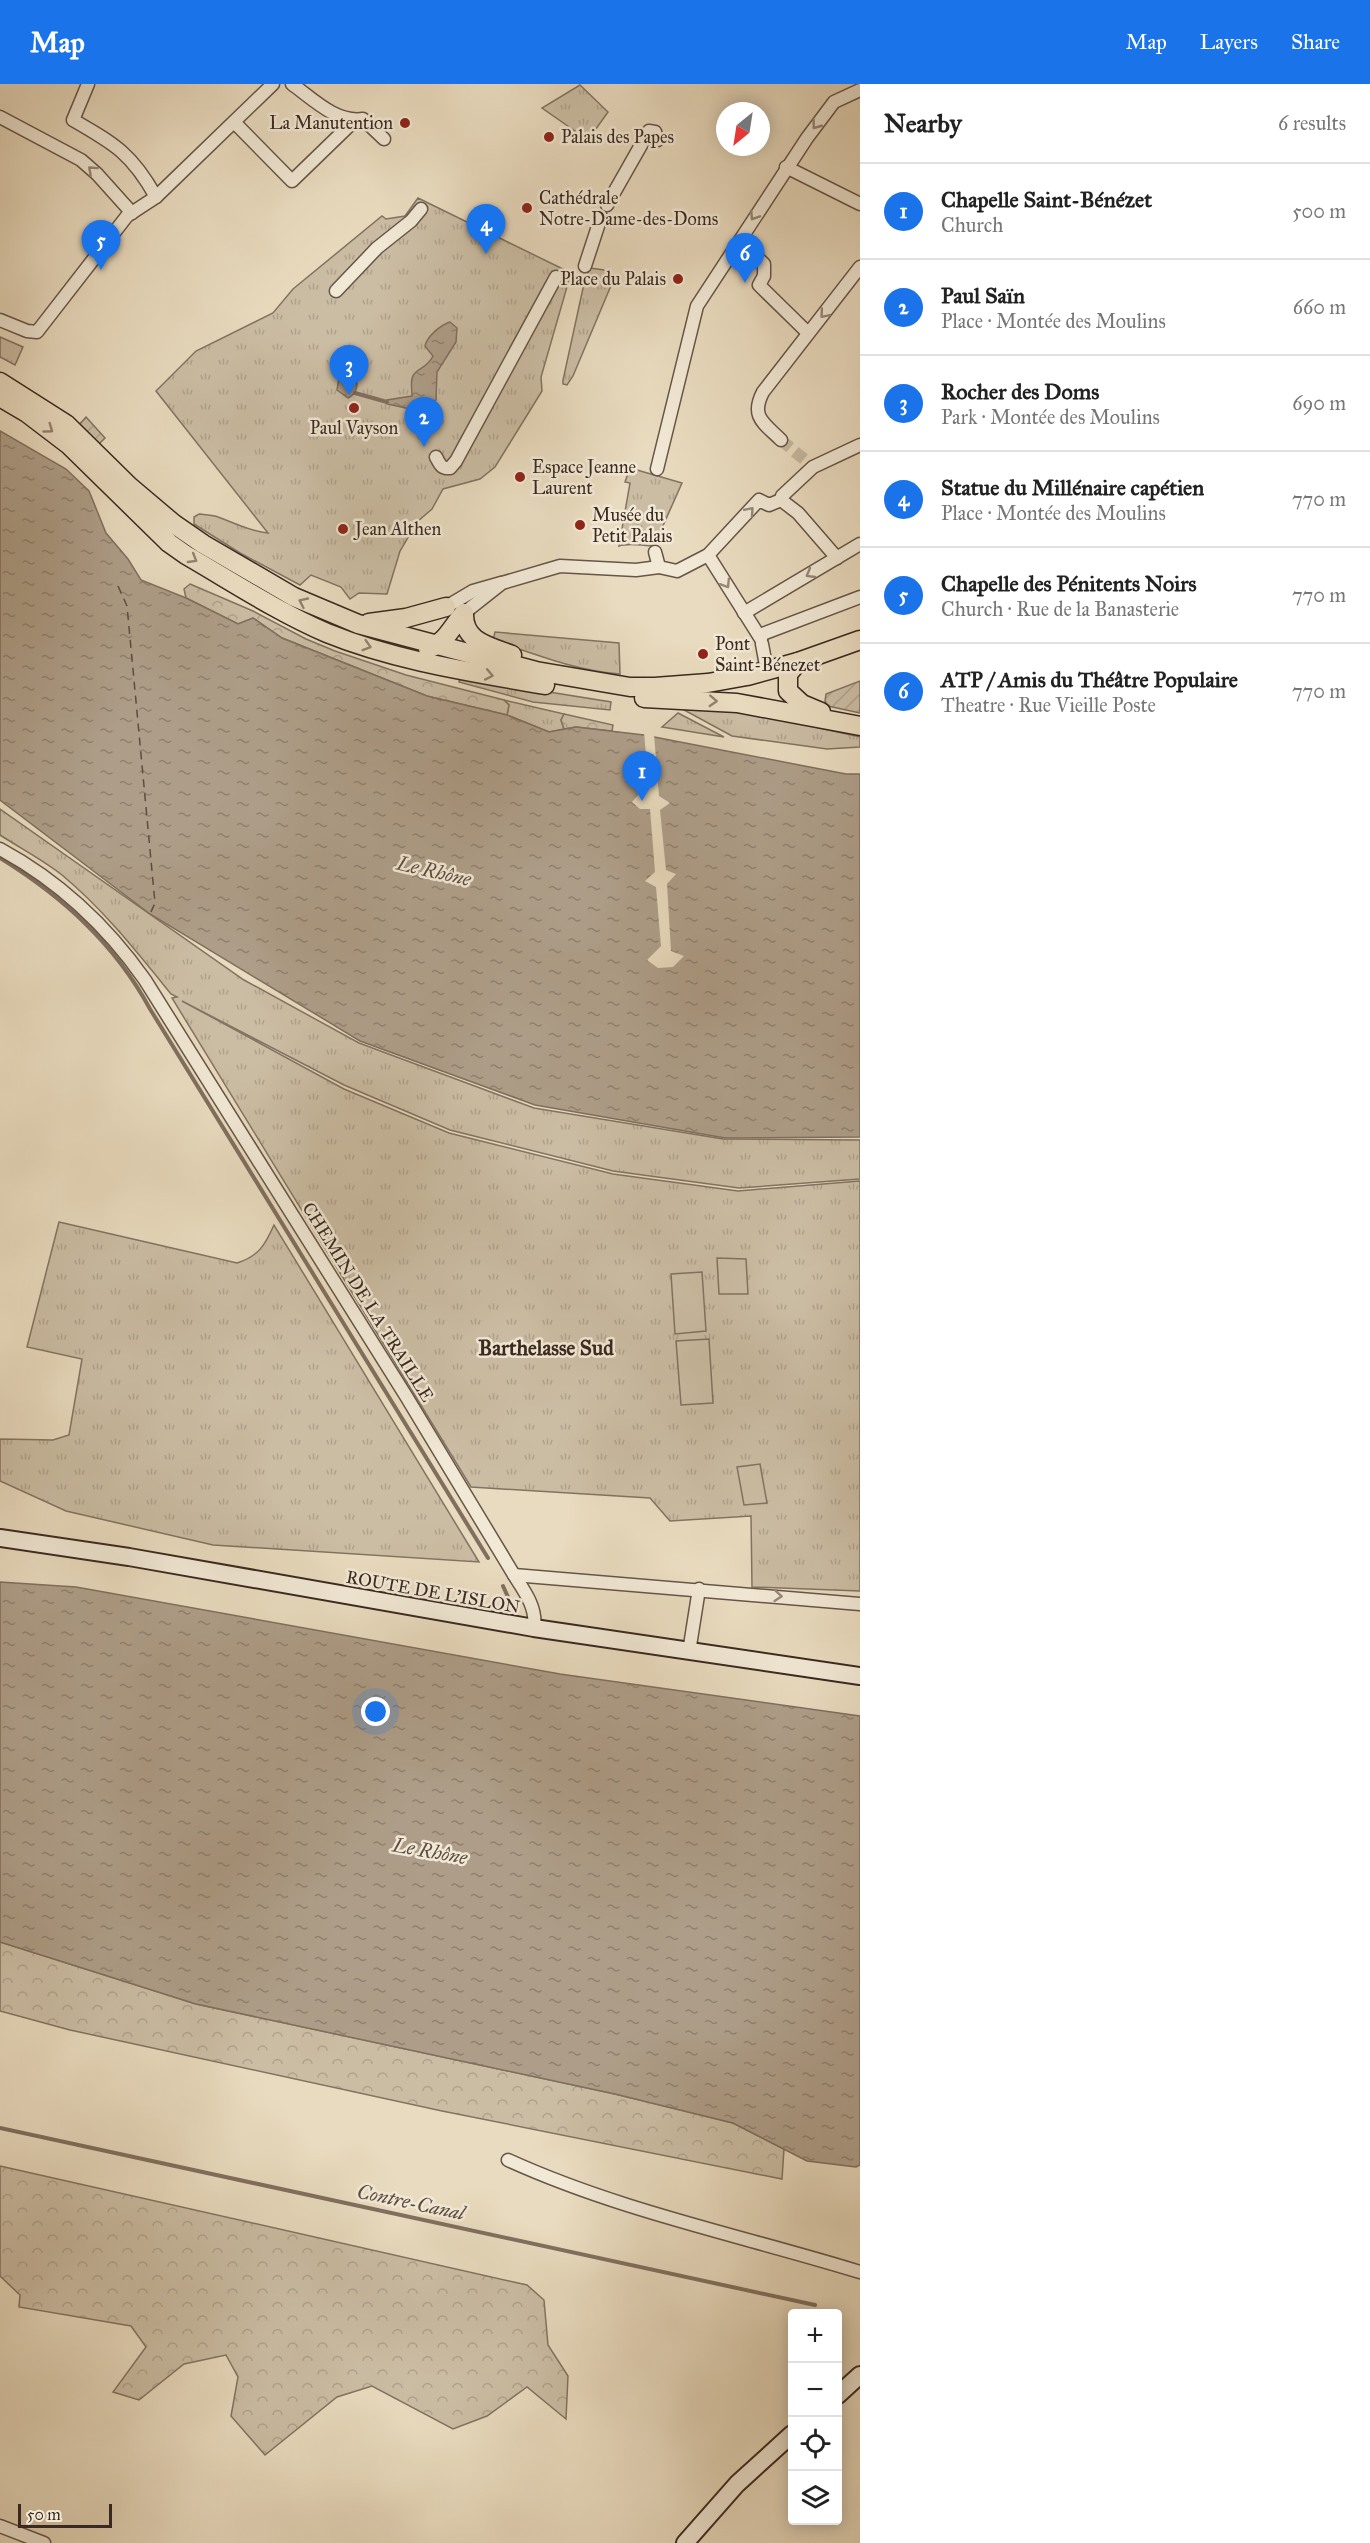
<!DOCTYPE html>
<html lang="en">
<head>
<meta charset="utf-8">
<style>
	:root { --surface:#fff; --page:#f2f2f2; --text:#222; --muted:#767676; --line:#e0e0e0; --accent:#1a73e8 }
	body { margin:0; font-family:"IM FELL Great Primer",serif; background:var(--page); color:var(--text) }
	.controls { position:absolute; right:18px; bottom:18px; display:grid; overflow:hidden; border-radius:6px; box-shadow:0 3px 15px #0003 }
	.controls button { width:54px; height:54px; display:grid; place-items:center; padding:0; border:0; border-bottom:2px solid var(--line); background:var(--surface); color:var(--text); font:30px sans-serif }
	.compass { position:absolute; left:716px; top:18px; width:54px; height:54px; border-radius:50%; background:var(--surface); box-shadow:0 3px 15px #0003; rotate:210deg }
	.scale { position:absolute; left:18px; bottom:15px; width:94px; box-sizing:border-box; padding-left:6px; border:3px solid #3a2920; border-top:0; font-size:16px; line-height:21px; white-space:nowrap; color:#3a2920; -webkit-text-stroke:4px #f1e8d5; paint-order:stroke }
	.you { position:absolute; left:376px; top:1628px; width:21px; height:21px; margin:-15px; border:4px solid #fff; border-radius:50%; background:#1a73e8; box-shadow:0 0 0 9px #1a73e833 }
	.badge { display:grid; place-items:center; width:39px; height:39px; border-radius:50%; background:var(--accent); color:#fff; font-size:20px; font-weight:700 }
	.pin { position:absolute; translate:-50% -50px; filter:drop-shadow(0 2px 3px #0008) }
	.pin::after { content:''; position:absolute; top:32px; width:21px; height:18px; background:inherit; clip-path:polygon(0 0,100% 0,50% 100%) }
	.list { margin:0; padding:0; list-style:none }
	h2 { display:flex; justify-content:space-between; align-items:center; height:78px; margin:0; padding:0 24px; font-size:26px }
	h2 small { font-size:20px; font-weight:400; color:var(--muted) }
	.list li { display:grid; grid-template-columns:39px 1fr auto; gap:18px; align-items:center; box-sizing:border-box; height:96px; padding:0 24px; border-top:2px solid var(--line) }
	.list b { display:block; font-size:22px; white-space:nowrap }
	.list p { margin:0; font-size:20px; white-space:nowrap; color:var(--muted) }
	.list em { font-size:20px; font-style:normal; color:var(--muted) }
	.icon { flex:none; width:33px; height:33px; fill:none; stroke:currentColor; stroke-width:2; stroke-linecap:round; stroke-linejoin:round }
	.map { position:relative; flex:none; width:860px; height:2459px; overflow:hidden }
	header { display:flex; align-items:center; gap:36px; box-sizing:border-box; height:84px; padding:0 30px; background:var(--accent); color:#fff }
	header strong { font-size:28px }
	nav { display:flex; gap:33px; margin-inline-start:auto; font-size:21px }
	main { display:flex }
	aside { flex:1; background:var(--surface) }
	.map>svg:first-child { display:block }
</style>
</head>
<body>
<header>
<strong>Map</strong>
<nav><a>Map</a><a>Layers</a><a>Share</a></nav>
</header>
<main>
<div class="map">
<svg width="860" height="2459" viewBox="0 0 860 2459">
	<defs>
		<pattern id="grass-tufts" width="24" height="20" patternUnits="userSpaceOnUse" patternTransform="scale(1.5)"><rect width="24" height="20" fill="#cbbda4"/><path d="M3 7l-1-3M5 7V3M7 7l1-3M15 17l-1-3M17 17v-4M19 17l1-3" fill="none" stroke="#afa28d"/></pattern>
		<pattern id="forest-crowns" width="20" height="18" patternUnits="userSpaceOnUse" patternTransform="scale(1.5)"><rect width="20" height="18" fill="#cbbda4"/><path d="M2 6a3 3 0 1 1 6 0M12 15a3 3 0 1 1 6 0" fill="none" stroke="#afa28d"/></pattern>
		<pattern id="garden-furrows" width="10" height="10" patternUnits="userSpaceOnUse" patternTransform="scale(1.5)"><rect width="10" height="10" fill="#cbbda4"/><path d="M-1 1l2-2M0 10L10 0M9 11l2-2" fill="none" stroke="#afa28d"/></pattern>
		<pattern id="water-ripples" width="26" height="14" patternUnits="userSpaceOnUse" patternTransform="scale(1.5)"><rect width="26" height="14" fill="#ae9e89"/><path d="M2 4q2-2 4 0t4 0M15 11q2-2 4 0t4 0" fill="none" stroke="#8f8170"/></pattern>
	</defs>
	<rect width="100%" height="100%" fill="#e9dbbf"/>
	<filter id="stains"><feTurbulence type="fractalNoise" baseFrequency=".00333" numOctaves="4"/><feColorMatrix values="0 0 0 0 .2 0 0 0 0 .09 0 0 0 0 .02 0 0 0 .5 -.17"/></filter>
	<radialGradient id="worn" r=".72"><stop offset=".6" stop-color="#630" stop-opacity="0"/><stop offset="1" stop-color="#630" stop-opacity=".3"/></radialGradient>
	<!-- grass -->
	<g fill="url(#grass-tufts)" stroke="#827362" stroke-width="1.5">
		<path d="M 580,1 L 608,28 L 588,56 L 542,24 Z"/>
		<path d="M 418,114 L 571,189 L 541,293 L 542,307 L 495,383 L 480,395 L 443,405 L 432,425 L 417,438 L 400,467 L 387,510 L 359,509 L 350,515 L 341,503 L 311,491 L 300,501 L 240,469 L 194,440 L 194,433 L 199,430 C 205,431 213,431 218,433 C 235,439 249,447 268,449 L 156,307 L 196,267 L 273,229 L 293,205 L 382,132 L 386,135 L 405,132 Z"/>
		<path d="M 590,184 L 604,186 L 615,192 L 573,292 L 567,301 L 563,300 L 563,296 L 585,195 Z"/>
		<path d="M 0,253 L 23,263 L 15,281 L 0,273 Z"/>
		<path d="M 630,384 L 682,399 L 654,462 C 642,462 630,458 619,462 L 630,399 L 625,398 Z"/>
		<path d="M 495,548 L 619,559 L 620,590 C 577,587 534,570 493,556 Z"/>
		<path d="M 461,591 L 524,604 L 611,618 L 610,626 L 533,618 L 459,598 Z"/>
		<path d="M 504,616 L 564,630 L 561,636 L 564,645 L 549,648 L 507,631 L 509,621 Z"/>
		<path d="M 675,621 C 739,625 799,639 860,653 L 860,663 L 827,665 L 732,652 Z"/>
		<path d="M 678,629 L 724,653 L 662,643 Z"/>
		<path d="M 0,725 L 244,896 L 359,959 L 534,1024 L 723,1055 L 860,1056 L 860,1095 L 739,1104 L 613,1087 L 450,1046 L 344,1001 L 182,917 L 344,1005 L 449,1049 L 613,1090 L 738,1107 L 860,1097 L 860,1507 L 752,1503 L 751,1432 L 670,1437 L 650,1414 L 471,1403 L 172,914 L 177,913 L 171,910 C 137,868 104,826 62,791 C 43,776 20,764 0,751 Z"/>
		<path d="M 59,1138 L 237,1179 C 259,1172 265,1161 274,1141 L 479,1478 L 213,1461 L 66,1427 L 0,1397 L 0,1355 L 53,1356 L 69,1351 L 82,1275 L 27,1263 Z"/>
	</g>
	<!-- forest -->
	<g fill="url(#forest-crowns)" stroke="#827362" stroke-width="1.5">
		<path d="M 190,500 L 253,527 L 306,555 L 335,567 L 406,591 L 504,616 L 509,621 L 507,631 L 427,612 L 282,554 L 253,534 L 238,540 L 186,514 L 184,505 Z"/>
		<path d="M 564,630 L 613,641 L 612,647 L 576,643 L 564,645 L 561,636 Z"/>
		<path d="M 0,1858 L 196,1920 L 615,2010 L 733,2039 L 784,2065 L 782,2095 L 442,2027 L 70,1946 L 0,1927 Z"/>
		<path d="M 0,2082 L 527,2201 L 544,2216 L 548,2261 L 568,2292 L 566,2335 L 527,2303 L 487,2332 L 453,2345 L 372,2302 L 337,2313 L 265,2371 L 231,2332 L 238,2293 L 226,2271 L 184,2280 L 139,2316 L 113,2308 L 146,2263 L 131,2242 L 19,2223 L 20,2211 L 0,2192 Z"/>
	</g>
	<!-- garden -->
	<g fill="url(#garden-furrows)" stroke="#827362" stroke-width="1.5">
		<path d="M 86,333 L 105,354 L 97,362 L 76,344 Z"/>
		<path d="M 860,597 L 860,629 L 828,622 L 825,617 L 826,610 Z"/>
	</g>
	<!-- pitch -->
	<g fill="#cbbda4" stroke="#827362" stroke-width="1.5">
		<path d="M 717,1174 L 746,1175 L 748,1210 L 719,1210 Z"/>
		<path d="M 702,1188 L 706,1247 L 675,1250 L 671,1190 Z"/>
		<path d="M 709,1255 L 713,1319 L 681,1321 L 676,1257 Z"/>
		<path d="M 760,1380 L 767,1419 L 744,1421 L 737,1383 Z"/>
	</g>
	<!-- water -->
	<g fill="url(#water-ripples)" stroke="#806f5f" stroke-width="1.5">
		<path d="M 450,238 L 457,244 L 456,258 L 437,288 L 436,316 L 427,324 L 410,325 L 387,320 L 387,316 L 412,312 C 412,306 410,297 413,292 C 416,284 427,285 433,272 L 425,262 C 427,252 441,241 450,238 Z"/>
		<path d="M 344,290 L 355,290 C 358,299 358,309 348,314 L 337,306 L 339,294 Z"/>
		<path d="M 0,347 L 66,385 L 89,407 L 106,449 L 128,475 L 141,496 L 186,514 L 238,540 L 253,534 L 282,554 L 427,612 L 507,631 L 549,648 L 576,643 L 644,651 L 846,690 L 860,690 L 860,1053 L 725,1054 L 535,1021 L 360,957 L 150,830 L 0,716 Z"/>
		<path d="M 0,1498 L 76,1503 L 560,1590 L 860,1632 L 860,2081 L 856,2083 L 807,2077 L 733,2039 L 615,2010 L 196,1920 L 0,1858 Z"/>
	</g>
	<!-- pier -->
	<path fill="#e9dbbf" d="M 644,648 L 654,650 L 659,712 L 670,719 L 660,726 L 666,786 L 676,790 L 667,800 L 671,867 L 684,872 L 673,883 L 658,884 L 647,876 L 661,862 L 656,803 L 645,797 L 655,788 L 650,725 L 640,725 L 632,718 L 639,710 L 649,706 Z"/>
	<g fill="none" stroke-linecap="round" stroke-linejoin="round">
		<!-- stream -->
		<g stroke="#806f5f" stroke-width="4">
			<path d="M 355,309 L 387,318"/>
			<path d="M 0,774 C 63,813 115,860 150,925 L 488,1474"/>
			<path d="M 503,1502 L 508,1513 L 509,1521"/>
			<path d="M 0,2044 L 815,2221"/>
		</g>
		<!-- ferry -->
		<path stroke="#5d4c40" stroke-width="1.5" stroke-dasharray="8 6" stroke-linecap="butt" d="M 118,502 L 127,522 L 155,819 L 150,830"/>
		<!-- street-tunnel -->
		<path stroke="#c6b79f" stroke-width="12" stroke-dasharray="12 6" stroke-linecap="butt" d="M 781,356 L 805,376"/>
		<!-- street casing -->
		<g stroke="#665648" stroke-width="15">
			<g id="street">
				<path d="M 88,0 L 73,36 C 115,60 132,70 156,113"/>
				<path d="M 292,0 C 313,15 336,39 363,35 L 384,55"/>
				<path d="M 0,33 L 81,76 L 97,90 L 132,129"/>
				<path d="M 234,38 L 292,97 L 354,37"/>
				<path d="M 786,83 L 860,120"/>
				<path d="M 607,121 L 649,47 L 655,48 L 658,56"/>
				<path d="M 743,160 L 764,180 L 764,192 L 759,201 L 808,249"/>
				<path d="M 585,182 L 601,133"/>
				<path d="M 336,207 L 377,164 L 411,137 L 421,125"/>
				<path d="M 0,236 L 27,247 L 37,248 L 127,132 L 156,113 L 273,0"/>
				<path d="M 781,356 C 764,339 750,333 763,308 L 860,183"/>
				<path d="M 436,373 C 440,380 441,385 450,384 L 456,377 L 556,193"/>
				<path d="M 657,385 L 697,222 L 807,54 L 834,18 L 860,6"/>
				<path d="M 781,416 L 782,412 L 813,383 L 860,361"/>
				<path d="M 781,416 L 798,429 L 837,474"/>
				<path d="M 655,468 L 659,483"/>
				<path d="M 708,471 L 761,555"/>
				<path d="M 446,523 L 473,507 L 501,499"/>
				<path d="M 464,529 L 502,499 L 560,482 L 636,486 L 659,483 L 677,487 L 708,471 L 759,416 L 769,421 L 781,416"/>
				<path d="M 744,529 L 860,460"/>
				<path d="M 760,551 L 860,513"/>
				<path d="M 762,560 L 767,587"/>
				<path d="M 0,765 C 59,797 107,842 145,896 L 406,1312 L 514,1491 C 525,1508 537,1524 534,1544"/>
				<path d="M 514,1491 L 860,1520"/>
				<path d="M 689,1568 L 699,1505"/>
				<path d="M 508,2076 C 620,2127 743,2152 860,2188"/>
				<path d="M 0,2442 L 44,2459"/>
			</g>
		</g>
		<!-- secondary casing -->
		<g stroke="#3a2920" stroke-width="20">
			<g id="secondary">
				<path d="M 0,1454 L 129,1473 L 534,1544 L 860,1592"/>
				<path d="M 838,2311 L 860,2291"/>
				<path d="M 685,2459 L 737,2400 L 792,2350"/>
			</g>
		</g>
		<!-- primary casing -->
		<g stroke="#3a2920" stroke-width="21">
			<g id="primary">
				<path d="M 0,298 L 66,340 L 129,402 L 174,440 L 203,460 L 294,513 L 358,540 L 536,587 L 630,603 L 655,603 L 708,599 L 747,592 L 798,578 L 860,556"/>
				<path d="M 0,313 L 27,329 L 69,361 L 169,459 L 186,471 C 231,497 278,528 327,549 C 396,577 472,588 545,601"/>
				<path d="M 464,529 C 463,558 489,562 512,571"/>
				<path d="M 369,539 L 406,534 L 446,523"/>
				<path d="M 428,565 C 446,559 452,542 464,529"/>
				<path d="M 798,578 L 788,590 L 788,607 L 802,620 L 821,628"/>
				<path d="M 644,614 L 737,619 L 860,642"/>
			</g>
		</g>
		<!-- street -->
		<use href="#street" stroke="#f1e8d5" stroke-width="12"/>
		<!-- secondary -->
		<use href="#secondary" stroke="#f1e8d5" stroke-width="16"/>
		<!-- primary -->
		<use href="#primary" stroke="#e9dbbf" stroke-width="18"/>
	</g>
	<!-- one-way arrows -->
	<defs><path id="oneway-chevron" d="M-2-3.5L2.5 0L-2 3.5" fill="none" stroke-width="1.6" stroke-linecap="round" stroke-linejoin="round" transform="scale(1.5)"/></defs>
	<g stroke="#96887a">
		<use href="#oneway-chevron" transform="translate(816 41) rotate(127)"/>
		<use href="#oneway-chevron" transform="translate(92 86) rotate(-138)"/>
		<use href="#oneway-chevron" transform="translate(754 132) rotate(123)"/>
		<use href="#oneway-chevron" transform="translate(824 230) rotate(130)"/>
		<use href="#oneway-chevron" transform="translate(750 427) rotate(-49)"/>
		<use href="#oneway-chevron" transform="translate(810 490) rotate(150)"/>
		<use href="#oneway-chevron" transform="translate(726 500) rotate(58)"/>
		<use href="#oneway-chevron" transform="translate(778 1512) rotate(5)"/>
	</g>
	<g stroke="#928270">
		<use href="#oneway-chevron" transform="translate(49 345) rotate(36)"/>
		<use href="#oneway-chevron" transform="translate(193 475) rotate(31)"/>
		<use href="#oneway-chevron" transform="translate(303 518) rotate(-155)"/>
		<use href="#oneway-chevron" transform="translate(367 562) rotate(17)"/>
		<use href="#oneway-chevron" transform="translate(489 591) rotate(11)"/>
		<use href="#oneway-chevron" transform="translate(713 617) rotate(3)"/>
	</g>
	<!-- markers -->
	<g fill="#8f2418" stroke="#f1e8d5" stroke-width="2">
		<circle cx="405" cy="39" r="6"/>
		<circle cx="549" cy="53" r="6"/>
		<circle cx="527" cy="124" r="6"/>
		<circle cx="678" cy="195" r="6"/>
		<circle cx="354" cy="324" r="6"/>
		<circle cx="520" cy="393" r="6"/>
		<circle cx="580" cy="441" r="6"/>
		<circle cx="343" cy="445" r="6"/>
		<circle cx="703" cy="570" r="6"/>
	</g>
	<g text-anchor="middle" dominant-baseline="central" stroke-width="5" stroke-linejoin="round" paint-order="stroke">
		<!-- poi labels -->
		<g font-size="18" fill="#3a2920" stroke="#f1e8d5" text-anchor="start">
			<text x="393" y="39" text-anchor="end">La Manutention</text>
			<text x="561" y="53">Palais des Papes</text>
			<text x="539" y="114">Cathédrale<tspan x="539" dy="21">Notre-Dame-des-Doms</tspan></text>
			<text x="666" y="195" text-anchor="end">Place du Palais</text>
			<text x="354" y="344" text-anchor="middle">Paul Vayson</text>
			<text x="532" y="383">Espace Jeanne<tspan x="532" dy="21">Laurent</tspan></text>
			<text x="592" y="431">Musée du<tspan x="592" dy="21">Petit Palais</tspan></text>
			<text x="355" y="445">Jean Althen</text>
			<text x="715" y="560">Pont<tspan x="715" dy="21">Saint-Bénezet</tspan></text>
		</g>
		<!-- street labels -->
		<g font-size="18" fill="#3a2920" stroke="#f1e8d5">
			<text transform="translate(368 1218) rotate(58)">CHEMIN DE LA TRAILLE</text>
			<text transform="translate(433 1508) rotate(10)">ROUTE DE L'ISLON</text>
		</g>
		<!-- water labels -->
		<g font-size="20" font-style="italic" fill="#5d4c40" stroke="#f1e8d5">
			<text transform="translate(434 787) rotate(13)">Le Rhône</text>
			<text transform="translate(430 1767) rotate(10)">Le Rhône</text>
			<text transform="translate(411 2118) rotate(12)">Contre-Canal</text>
		</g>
		<!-- quarter labels -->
		<g font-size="21" font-weight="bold" fill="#3a2920" stroke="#f1e8d5">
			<text x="546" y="1264">Barthelasse Sud</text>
		</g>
	</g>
	<rect width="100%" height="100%" filter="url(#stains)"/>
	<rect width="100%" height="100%" fill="url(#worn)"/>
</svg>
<div class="controls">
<button>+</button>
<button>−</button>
<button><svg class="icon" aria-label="locate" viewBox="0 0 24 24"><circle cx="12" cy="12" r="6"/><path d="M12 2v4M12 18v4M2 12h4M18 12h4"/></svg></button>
<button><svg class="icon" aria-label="layers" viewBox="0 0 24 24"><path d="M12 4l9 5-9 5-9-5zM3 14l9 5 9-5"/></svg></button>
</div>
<svg class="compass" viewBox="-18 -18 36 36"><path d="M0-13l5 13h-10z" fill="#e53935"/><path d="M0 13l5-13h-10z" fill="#767676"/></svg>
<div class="scale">50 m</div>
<div class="you"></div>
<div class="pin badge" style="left:642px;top:717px">1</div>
<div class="pin badge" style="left:424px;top:363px">2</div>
<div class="pin badge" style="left:349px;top:311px">3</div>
<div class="pin badge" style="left:486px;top:170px">4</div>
<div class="pin badge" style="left:101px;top:186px">5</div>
<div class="pin badge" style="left:745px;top:199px">6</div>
</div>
<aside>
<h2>Nearby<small>6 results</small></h2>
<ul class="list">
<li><span class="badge">1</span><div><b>Chapelle Saint-Bénézet</b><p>Church</p></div><em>500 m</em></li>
<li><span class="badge">2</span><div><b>Paul Saïn</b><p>Place · Montée des Moulins</p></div><em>660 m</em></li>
<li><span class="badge">3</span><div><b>Rocher des Doms</b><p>Park · Montée des Moulins</p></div><em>690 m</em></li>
<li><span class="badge">4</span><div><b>Statue du Millénaire capétien</b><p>Place · Montée des Moulins</p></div><em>770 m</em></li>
<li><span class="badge">5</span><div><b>Chapelle des Pénitents Noirs</b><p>Church · Rue de la Banasterie</p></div><em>770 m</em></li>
<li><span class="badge">6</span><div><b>ATP / Amis du Théâtre Populaire</b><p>Theatre · Rue Vieille Poste</p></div><em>770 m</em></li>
</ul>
</aside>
</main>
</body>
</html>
